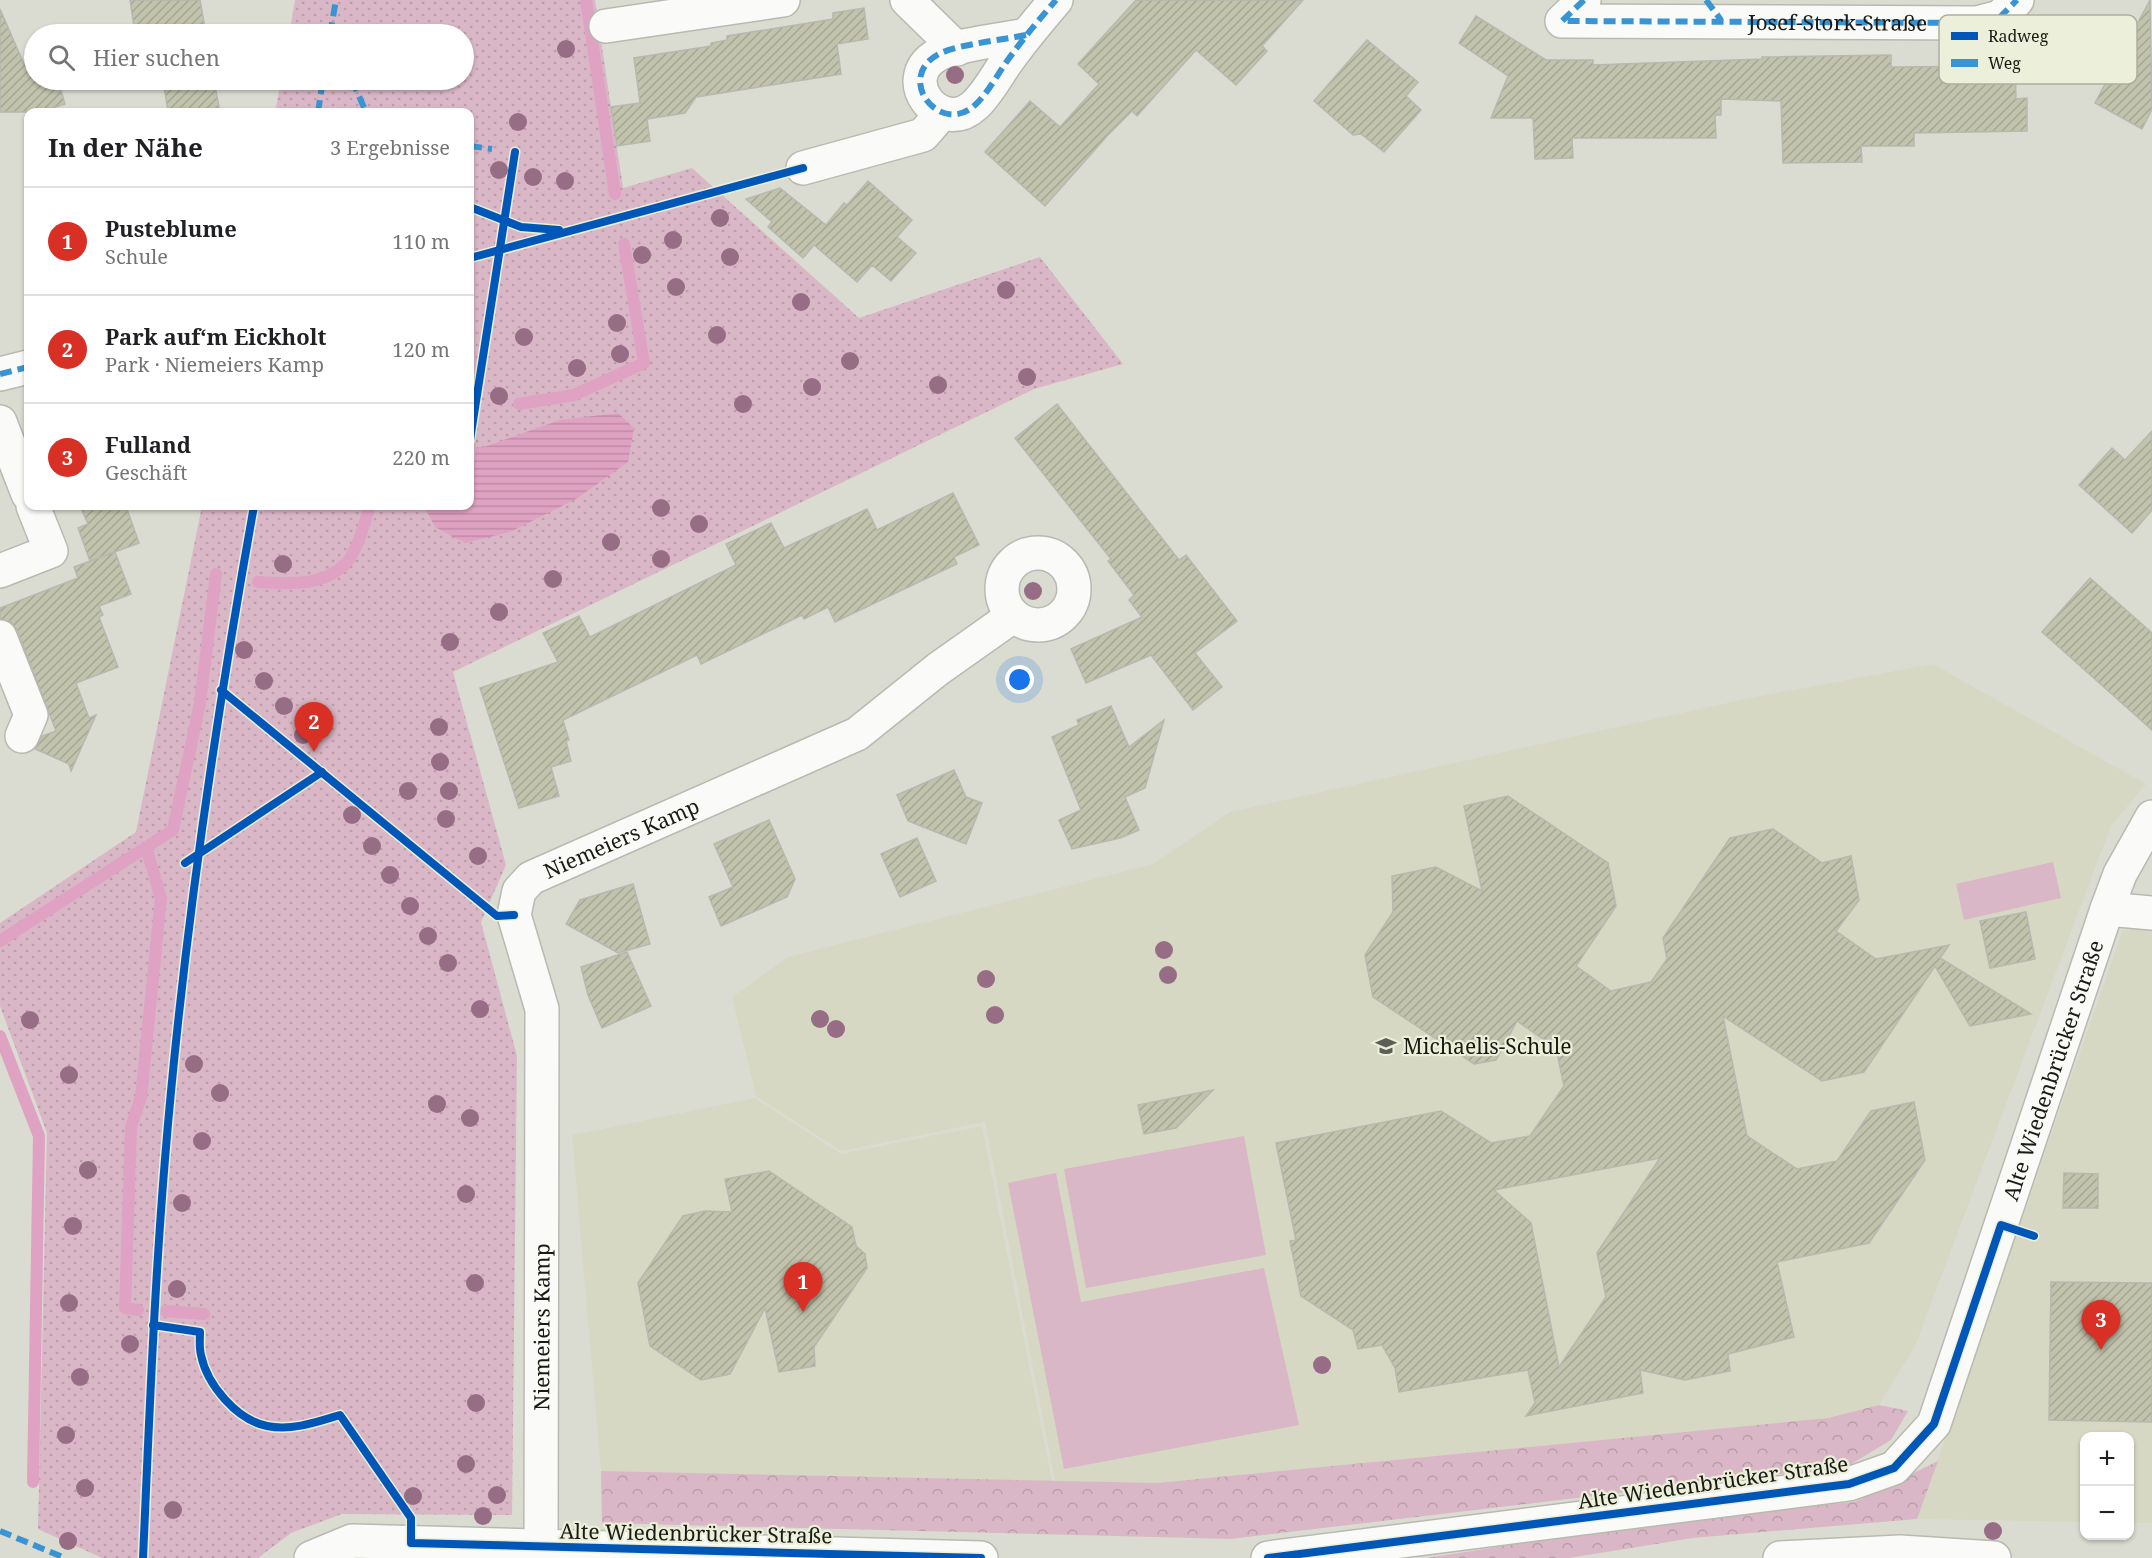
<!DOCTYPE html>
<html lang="de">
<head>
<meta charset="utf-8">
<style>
	:root { --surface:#fff; --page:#f2f2f2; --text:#202124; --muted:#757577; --line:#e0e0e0; --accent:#d93025 }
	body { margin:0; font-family:"Noto Serif",serif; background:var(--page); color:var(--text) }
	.controls { position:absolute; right:18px; bottom:18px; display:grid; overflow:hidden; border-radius:12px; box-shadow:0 2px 4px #0004 }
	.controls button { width:54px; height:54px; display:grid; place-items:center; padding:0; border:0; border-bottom:2px solid var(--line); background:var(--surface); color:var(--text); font:30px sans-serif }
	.you { position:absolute; left:1020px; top:680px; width:21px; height:21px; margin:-15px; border:4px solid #fff; border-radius:50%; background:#1a73e8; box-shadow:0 0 0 9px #1a73e833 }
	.badge { display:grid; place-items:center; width:39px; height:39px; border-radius:50%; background:var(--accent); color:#fff; font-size:20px; font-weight:700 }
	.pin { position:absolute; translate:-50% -50px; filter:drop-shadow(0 2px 3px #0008) }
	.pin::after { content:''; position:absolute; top:32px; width:21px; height:18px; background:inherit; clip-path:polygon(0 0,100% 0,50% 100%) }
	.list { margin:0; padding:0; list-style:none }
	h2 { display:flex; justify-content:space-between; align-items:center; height:78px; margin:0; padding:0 24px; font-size:26px }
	h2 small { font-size:20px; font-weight:400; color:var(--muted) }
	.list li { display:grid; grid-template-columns:39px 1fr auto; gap:18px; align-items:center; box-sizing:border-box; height:108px; padding:0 24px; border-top:2px solid var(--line) }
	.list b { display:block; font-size:22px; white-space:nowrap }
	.list p { margin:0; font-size:20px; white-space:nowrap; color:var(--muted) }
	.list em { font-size:20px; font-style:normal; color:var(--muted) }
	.icon { flex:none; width:33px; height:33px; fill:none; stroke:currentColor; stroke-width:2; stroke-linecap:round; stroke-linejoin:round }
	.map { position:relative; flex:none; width:2152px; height:1558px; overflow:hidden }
	.search { position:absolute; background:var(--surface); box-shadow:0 2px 4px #0004; left:24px; top:24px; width:450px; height:66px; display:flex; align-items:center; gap:15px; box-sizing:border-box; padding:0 21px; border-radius:33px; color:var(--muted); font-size:22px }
	.panel { position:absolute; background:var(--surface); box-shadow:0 2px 4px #0004; left:24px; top:108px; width:450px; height:402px; border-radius:12px }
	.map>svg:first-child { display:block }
</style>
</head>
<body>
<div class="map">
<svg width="2152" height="1558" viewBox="0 0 2152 1558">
	<defs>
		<pattern id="forest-crowns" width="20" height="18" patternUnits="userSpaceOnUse" patternTransform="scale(1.5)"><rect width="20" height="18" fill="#dab7c6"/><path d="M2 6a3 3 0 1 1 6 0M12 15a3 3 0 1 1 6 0" fill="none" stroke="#ba9da9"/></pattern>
		<pattern id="park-dots" width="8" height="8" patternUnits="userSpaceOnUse" patternTransform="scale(1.5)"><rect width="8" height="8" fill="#dab7c6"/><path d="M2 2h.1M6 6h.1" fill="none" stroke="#ba9da9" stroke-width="1.8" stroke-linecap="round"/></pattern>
		<pattern id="water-rules" width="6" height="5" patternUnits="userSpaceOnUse" patternTransform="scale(1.5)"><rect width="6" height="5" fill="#dfa2c2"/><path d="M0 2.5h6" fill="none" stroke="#bf8ba6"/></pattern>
		<pattern id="building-hatch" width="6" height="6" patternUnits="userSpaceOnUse" patternTransform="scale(1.5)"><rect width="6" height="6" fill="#c1c3ac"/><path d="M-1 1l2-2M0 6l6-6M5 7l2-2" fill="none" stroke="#a5a793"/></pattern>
	</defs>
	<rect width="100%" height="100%" fill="#dbdcd1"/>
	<!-- built -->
	<g fill="#d6d8c3">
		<path d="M 1933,664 L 2146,784 L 2111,826 L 1915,1346 L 1879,1405 L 1828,1418 L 1157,1483 L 1055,1481 L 985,1122 L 841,1151 L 756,1096 L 732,997 L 788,957 L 1153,864 L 1230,812 L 1750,698 Z"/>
		<path d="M 2143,922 L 2152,922 L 2152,1523 L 2130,1523 L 2130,1436 L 2084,1436 L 2084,1522 L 1917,1519 L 2122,932 Z"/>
		<path d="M 755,1098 L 841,1154 L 982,1126 L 1052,1481 L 601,1471 L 572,1135 Z"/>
	</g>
	<!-- forest -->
	<g fill="url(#forest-crowns)">
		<path d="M 1879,1405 L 1908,1411 L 1891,1440 L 1848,1466 L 1230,1539 L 602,1523 L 601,1471 L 1157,1483 L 1828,1418 Z"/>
		<path d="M 1938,1461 L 1917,1519 L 1693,1538 L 1569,1558 L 1427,1558 L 1694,1516 L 1855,1502 Z"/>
	</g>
	<!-- park -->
	<path fill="url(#park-dots)" d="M 295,0 L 595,0 L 623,188 L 692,168 L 859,318 L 1040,257 L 1123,364 L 1034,389 L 453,672 L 506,865 L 481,922 L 517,1056 L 512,1515 L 342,1514 L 291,1533 L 258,1558 L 102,1558 L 38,1529 L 47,1133 L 0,1006 L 0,923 L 136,832 L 202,506 L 470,506 L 470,112 L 275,112 L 281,80 L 464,80 L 464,34 L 289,34 Z"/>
	<!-- pitch -->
	<g fill="#dab7c6">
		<path d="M 2053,862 L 2061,898 L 1964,920 L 1956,884 Z"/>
		<path d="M 1244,1136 L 1266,1255 L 1086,1288 L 1064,1169 Z"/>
		<path d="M 1056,1173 L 1081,1302 L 1264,1268 L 1299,1425 L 1064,1469 L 1008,1183 Z"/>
	</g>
	<!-- water -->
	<path fill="url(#water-rules)" d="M 618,413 L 634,428 L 628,462 L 576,499 L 510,532 L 465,543 L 435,527 L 424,506 L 470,506 L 470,471 L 473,471 L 476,447 L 484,447 L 560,420 Z"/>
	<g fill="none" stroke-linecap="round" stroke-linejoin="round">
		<!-- stream -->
		<g stroke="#dfa2c2" stroke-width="12">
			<path d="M 586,0 L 615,194"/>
			<path d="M 519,404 L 574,395 L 644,363 L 624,244"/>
			<path d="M 258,582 C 287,584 325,587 347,562 C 359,547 364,523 370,506"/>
			<path d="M 0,941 L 173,830 L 200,703 L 216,574"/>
			<path d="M 0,1036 L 39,1136 L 33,1482"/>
			<path d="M 138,1310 L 125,1308 L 131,1127 L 141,1097 L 161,898 L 146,847"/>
			<path d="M 166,1311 L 204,1314"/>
		</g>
	</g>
	<!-- building -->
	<g fill="url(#building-hatch)" stroke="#b7b8af" stroke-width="1.5" fill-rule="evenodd">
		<path d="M 130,0 L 200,0 L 206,34 L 135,34 Z"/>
		<path d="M 1136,0 L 1303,0 L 1262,46 L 1267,51 L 1236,85 L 1196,50 L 1137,116 L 1132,111 L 1108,135 L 1045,206 L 985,152 L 1030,101 L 1060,127 L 1099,84 L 1078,64 Z"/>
		<path d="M 2150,0 L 2152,109 L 2142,129 L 2095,103 Z"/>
		<path d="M 864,8 L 868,39 L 837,44 L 841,74 L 696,97 L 685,113 L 647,119 L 650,141 L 617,146 L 611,107 L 640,103 L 634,58 L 711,46 L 711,43 L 727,40 L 727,36 L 833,19 L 833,13 Z"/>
		<path d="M 0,9 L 24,64 L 34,61 L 34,80 L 58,80 L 65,104 L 40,112 L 0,112 Z"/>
		<path d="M 1476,16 L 1546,60 L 1593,60 L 1593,65 L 1762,59 L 1762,57 L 1891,55 L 1891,67 L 2015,66 L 2016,99 L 2027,98 L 2027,131 L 1914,133 L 1914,146 L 1861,146 L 1862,162 L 1783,163 L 1781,101 L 1721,99 L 1721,115 L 1715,115 L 1716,138 L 1572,138 L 1573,158 L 1535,159 L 1533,118 L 1491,118 L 1508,76 L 1459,43 Z"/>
		<path d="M 1367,40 L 1418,82 L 1406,96 L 1421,110 L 1384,152 L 1361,134 L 1353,135 L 1314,101 Z"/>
		<path d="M 163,80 L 214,80 L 220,112 L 168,112 Z"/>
		<path d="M 868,181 L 912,220 L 897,237 L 916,253 L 891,281 L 872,265 L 857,282 L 814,245 L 803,258 L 768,227 L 772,222 L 746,199 L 780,188 L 826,225 L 844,203 L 847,205 Z"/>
		<path d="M 1057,404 L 1179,560 L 1186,555 L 1237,621 L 1195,653 L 1222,687 L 1193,710 L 1151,655 L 1086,683 L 1071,649 L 1142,617 L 1129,600 L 1134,595 L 1108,561 L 1111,559 L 1015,438 Z"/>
		<path d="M 2152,431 L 2152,510 L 2132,533 L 2079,485 L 2112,448 L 2125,460 Z"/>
		<path d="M 953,493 L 979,545 L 954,557 L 957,564 L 835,622 L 828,607 L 804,619 L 802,615 L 701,664 L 697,655 L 563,720 L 569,740 L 566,741 L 571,761 L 551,767 L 559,796 L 519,808 L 480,688 L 558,662 L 543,633 L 579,616 L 590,637 L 736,565 L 726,544 L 771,523 L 784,548 L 867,509 L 877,530 Z"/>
		<path d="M 80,506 L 126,506 L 139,543 L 90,561 L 78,528 L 88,524 Z"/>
		<path d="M 115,552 L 131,594 L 99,606 L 103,615 L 99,617 L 118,667 L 76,683 L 89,718 L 96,715 L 71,771 L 69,764 L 35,749 L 42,736 L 56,731 L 17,630 L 11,622 L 0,619 L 0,608 L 78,578 L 74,567 Z"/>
		<path d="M 2090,578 L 2152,633 L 2152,730 L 2042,632 Z"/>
		<path d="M 1111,706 L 1129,747 L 1164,720 L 1145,788 L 1125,797 L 1139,830 L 1120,838 L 1072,849 L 1059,820 L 1081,810 L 1052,737 L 1079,725 L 1077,720 Z"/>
		<path d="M 954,770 L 966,797 L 982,803 L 966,844 L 908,821 L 897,795 Z"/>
		<path d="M 1508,796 L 1608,863 L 1616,906 L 1576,966 L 1611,991 L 1651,982 L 1667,959 L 1663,938 L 1730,838 L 1773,829 L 1822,863 L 1851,856 L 1859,900 L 1836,931 L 1876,959 L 1949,945 L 1940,958 L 2031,1014 L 1970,1026 L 1935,966 L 1864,1072 L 1822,1081 L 1723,1016 L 1747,1136 L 1797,1169 L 1837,1161 L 1871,1111 L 1914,1102 L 1925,1160 L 1869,1243 L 1777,1262 L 1794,1337 L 1728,1354 L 1730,1371 L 1685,1380 L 1640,1370 L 1643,1393 L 1526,1416 L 1535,1403 L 1528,1370 L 1399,1392 L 1395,1368 L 1382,1345 L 1358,1349 L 1353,1330 L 1301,1296 L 1290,1241 L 1296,1240 L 1276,1143 L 1441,1111 L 1491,1143 L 1530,1136 L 1564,1086 L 1556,1048 L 1517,1021 L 1496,1060 L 1474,1064 L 1373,997 L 1365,955 L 1393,912 L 1392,876 L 1436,867 L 1482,891 L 1464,806 ZM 1660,1158 L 1597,1253 L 1606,1297 L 1559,1367 L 1531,1223 L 1494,1190 Z"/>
		<path d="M 769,820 L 795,879 L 787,897 L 721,926 L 709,897 L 733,887 L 714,844 Z"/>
		<path d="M 917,838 L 936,881 L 900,897 L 881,854 Z"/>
		<path d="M 633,884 L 650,944 L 618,953 L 566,924 L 580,900 Z"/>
		<path d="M 2026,912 L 2035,959 L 1990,968 L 1980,921 Z"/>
		<path d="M 627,952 L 651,1006 L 602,1028 L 588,995 L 581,967 Z"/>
		<path d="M 1213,1090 L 1176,1128 L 1144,1134 L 1138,1105 Z"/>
		<path d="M 769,1171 L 852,1227 L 856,1246 L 865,1254 L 867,1268 L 814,1347 L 815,1366 L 779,1372 L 765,1308 L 730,1374 L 701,1380 L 650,1346 L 638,1283 L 683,1216 L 705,1211 L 732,1212 L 725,1179 Z"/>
		<path d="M 2064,1173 L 2098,1174 L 2098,1208 L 2063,1208 Z"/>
		<path d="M 2051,1282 L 2152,1283 L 2152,1422 L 2049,1420 Z"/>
	</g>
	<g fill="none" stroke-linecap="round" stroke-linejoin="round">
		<!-- minor casing -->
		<g stroke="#b8b9b0" stroke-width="36">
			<g id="minor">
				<path d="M 907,0 L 957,49"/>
				<path id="s1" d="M 1584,0 L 1562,21 L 1977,23 L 2000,17 L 2017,0"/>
				<path d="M 606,26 L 783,0"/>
				<path d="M 1026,35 C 1002,40 961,44 941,53 C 892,76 940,138 975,105 C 987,94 996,77 1005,64 C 1021,41 1038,21 1056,0"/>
				<path d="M 803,168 L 923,135 L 942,113"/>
				<path d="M 0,374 L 28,367"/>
				<path d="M 0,422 L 28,494"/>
				<circle cx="1038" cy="589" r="36"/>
				<path d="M 0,571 L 51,551 L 33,506"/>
				<path d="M 0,637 L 31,715 L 22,736"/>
				<path d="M 2107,909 L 2152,913"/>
				<path d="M 311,1558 L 352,1541 L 981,1558"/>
				<path id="s2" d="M 541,1558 L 542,1009 L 514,915 L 519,891 L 531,878 L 857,734 L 938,669 L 1013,616"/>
				<path id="s3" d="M 1268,1558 L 1849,1484 L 1894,1468 L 1934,1424 L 2107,909 L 2120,874 L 2152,817"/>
			</g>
		</g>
		<!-- major casing -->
		<g stroke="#b8b9b0" stroke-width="36">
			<path id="major" d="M 1780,1558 L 1900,1552 L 1994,1558"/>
		</g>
		<!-- minor -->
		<use href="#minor" stroke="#fafaf8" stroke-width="33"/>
		<!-- major -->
		<use href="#major" stroke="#fafaf8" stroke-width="33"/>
		<!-- quiet -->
		<g stroke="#3994d3" stroke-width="6" stroke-dasharray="12 6" stroke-linecap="butt">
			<path d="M 1584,0 L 1562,21 L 1977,23 L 2000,17 L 2017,0"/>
			<path d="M 1706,0 L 1721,20"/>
			<path d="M 330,34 L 336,0"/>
			<path d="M 1026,35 C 1002,40 961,44 941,53 C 892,76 940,138 975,105 C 987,94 996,77 1005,64 C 1021,41 1038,21 1056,0"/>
			<path d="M 352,80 L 366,112"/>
			<path d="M 318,112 L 323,80"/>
			<path d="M 470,146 L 492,149"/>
			<path d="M 0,374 L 28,367"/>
			<path d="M 0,1531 L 65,1558"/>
		</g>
		<!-- cycleway casing -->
		<g stroke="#ecefd9" stroke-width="11">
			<g id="cycleway">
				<path d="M 470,207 L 521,227 L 559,230"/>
				<path d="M 470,258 L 803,168"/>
				<path d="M 470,440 L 515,152"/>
				<path d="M 221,690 L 497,916 L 514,915"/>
				<path d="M 185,863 L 322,772"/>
				<path d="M 153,1325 L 200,1332 C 200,1339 199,1348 201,1355 C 207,1385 237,1420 267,1426 C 292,1431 317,1422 340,1415 L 411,1518 L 411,1543 L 981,1558"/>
				<path d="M 143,1558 C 149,1425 154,1292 165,1159 C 183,940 215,722 254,506"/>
				<path d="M 1268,1558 L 1849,1484 L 1894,1468 L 1934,1424 L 2001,1225 L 2034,1236"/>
			</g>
		</g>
		<!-- cycleway -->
		<use href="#cycleway" stroke="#0057b8" stroke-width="8"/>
	</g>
	<!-- trees -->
	<g fill="#976d85">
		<circle cx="566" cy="49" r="9"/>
		<circle cx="955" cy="75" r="9"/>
		<circle cx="518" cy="122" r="9"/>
		<circle cx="499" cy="170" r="9"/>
		<circle cx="533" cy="177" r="9"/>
		<circle cx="565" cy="181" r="9"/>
		<circle cx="720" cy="218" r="9"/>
		<circle cx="673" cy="240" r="9"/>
		<circle cx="642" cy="255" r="9"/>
		<circle cx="730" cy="257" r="9"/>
		<circle cx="676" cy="287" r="9"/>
		<circle cx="1006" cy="290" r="9"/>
		<circle cx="801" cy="302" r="9"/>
		<circle cx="617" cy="323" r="9"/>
		<circle cx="717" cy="335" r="9"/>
		<circle cx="524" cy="337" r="9"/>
		<circle cx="620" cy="354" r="9"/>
		<circle cx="850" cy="361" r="9"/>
		<circle cx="577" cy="368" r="9"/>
		<circle cx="1027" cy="377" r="9"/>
		<circle cx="938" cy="385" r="9"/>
		<circle cx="812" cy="387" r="9"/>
		<circle cx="499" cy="396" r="9"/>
		<circle cx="743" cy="404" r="9"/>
		<circle cx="661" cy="508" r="9"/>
		<circle cx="699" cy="524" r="9"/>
		<circle cx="611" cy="542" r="9"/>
		<circle cx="661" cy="559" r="9"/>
		<circle cx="283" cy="564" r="9"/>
		<circle cx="553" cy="579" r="9"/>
		<circle cx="1033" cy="591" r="9"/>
		<circle cx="499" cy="612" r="9"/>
		<circle cx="450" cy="642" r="9"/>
		<circle cx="244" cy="650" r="9"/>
		<circle cx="264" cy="681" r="9"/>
		<circle cx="284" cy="706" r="9"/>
		<circle cx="439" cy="727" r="9"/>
		<circle cx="303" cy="735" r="9"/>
		<circle cx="440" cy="762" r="9"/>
		<circle cx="408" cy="791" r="9"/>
		<circle cx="449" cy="791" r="9"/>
		<circle cx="352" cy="815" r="9"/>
		<circle cx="446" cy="819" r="9"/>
		<circle cx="372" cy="846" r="9"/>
		<circle cx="478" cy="856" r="9"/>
		<circle cx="390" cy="875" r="9"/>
		<circle cx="410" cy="906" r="9"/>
		<circle cx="428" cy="936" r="9"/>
		<circle cx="1164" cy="950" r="9"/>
		<circle cx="448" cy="963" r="9"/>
		<circle cx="1168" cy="975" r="9"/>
		<circle cx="986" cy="979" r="9"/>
		<circle cx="480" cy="1009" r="9"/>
		<circle cx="995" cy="1015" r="9"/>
		<circle cx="820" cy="1019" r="9"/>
		<circle cx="30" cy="1020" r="9"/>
		<circle cx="836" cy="1029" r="9"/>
		<circle cx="194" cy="1064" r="9"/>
		<circle cx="69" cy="1075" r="9"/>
		<circle cx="220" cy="1093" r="9"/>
		<circle cx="437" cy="1104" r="9"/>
		<circle cx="470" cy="1118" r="9"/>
		<circle cx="202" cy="1141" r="9"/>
		<circle cx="88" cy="1170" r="9"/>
		<circle cx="466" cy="1194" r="9"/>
		<circle cx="182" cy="1203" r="9"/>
		<circle cx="73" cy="1226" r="9"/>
		<circle cx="475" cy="1283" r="9"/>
		<circle cx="177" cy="1289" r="9"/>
		<circle cx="69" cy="1303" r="9"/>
		<circle cx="130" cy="1344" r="9"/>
		<circle cx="1322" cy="1365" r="9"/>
		<circle cx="80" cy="1377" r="9"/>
		<circle cx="476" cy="1403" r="9"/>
		<circle cx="66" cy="1435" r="9"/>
		<circle cx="466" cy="1464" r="9"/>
		<circle cx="85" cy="1488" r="9"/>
		<circle cx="497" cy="1495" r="9"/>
		<circle cx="413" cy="1496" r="9"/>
		<circle cx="173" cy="1510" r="9"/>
		<circle cx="483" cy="1516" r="9"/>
		<circle cx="1993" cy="1531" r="9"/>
		<circle cx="68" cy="1541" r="9"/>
	</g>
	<!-- icons -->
	<defs>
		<g id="school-bare" transform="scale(1.62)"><path d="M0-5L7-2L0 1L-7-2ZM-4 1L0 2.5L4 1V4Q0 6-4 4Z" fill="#5d5e56" stroke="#ecefd9" stroke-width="2.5" paint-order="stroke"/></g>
	</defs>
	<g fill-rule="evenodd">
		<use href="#school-bare" x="1386" y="1046"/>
	</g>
	<g text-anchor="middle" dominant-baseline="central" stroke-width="4.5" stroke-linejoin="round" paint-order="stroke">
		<!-- street labels -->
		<g font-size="21" fill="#191a13" stroke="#ecefd9">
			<text stroke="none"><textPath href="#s1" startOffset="306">Josef-Stork-Straße</textPath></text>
			<text stroke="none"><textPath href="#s2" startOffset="788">Niemeiers Kamp</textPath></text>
			<text stroke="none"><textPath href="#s3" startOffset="1066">Alte Wiedenbrücker Straße</textPath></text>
			<text stroke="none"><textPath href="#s2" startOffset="231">Niemeiers Kamp</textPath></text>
			<text transform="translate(1713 1482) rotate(-8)">Alte Wiedenbrücker Straße</text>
			<text transform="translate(696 1533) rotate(1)">Alte Wiedenbrücker Straße</text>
		</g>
		<!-- poi labels -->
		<g font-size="21" fill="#191a13" stroke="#ecefd9" text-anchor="start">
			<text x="1403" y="1046">Michaelis-Schule</text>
		</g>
	</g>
	<!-- legend -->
	<rect x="1939" y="15" width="198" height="69" rx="9" fill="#ecefd9" stroke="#adaf9e" stroke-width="1.5"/>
	<rect x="1951" y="32" width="27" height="8" fill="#0057b8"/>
	<rect x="1951" y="59" width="27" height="8" fill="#3994d3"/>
	<g font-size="16" fill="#191a13">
		<text x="1988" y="42">Radweg</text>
		<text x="1988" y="69">Weg</text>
	</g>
</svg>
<div class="controls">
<button>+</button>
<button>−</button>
</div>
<div class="you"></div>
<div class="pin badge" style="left:803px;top:1312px">1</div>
<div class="pin badge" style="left:314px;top:752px">2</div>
<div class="pin badge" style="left:2101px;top:1350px">3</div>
<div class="search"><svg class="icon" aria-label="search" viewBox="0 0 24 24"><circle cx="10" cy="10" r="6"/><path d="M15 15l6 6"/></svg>Hier suchen</div>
<section class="panel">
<h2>In der Nähe<small>3 Ergebnisse</small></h2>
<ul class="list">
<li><span class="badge">1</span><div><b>Pusteblume</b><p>Schule</p></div><em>110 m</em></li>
<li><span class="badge">2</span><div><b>Park auf‘m Eickholt</b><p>Park · Niemeiers Kamp</p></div><em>120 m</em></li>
<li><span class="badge">3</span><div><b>Fulland</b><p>Geschäft</p></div><em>220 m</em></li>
</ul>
</section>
</div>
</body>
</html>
